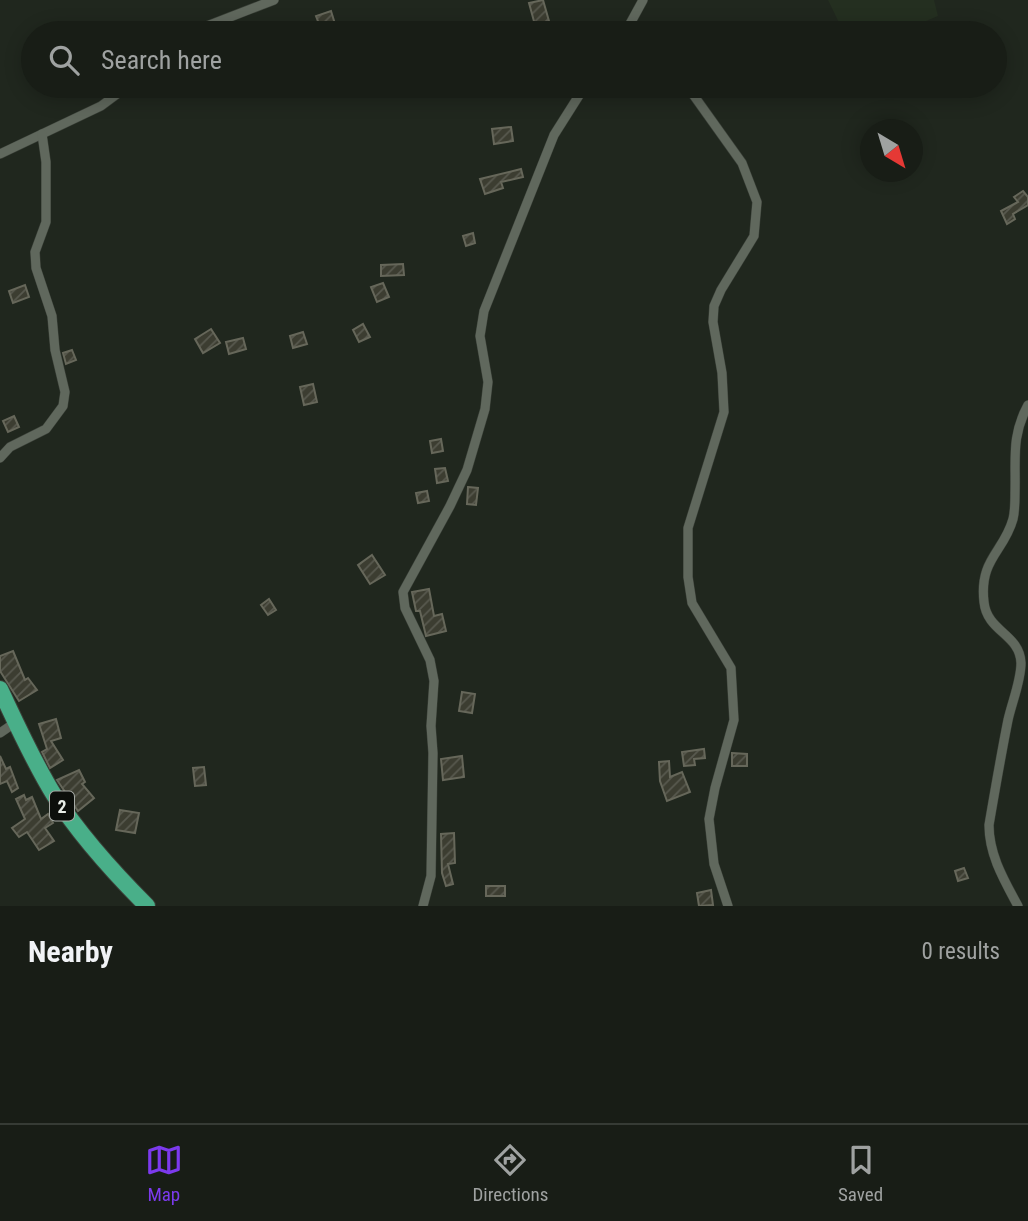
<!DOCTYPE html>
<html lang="en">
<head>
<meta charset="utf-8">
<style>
	:root { --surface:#181d16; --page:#252a23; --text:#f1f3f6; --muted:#9fa2a1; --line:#363b35; --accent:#7c3aed }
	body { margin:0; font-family:"Roboto Condensed",sans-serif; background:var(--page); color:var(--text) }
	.compass { position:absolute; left:860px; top:119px; width:63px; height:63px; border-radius:50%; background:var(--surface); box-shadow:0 4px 18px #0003; rotate:142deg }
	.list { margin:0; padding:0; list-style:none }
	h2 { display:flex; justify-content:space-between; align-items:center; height:91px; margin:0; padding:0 28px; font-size:30px }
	h2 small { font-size:23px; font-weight:400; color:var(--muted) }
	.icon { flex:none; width:38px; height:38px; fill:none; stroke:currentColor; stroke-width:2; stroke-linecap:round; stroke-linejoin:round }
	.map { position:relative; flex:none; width:1028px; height:906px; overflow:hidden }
	.search { position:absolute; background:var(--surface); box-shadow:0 4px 18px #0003; left:21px; right:21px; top:21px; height:77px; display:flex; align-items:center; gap:18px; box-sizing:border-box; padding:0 24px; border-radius:38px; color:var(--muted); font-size:26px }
	.sheet { height:217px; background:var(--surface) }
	nav { display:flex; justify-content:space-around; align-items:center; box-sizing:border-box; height:98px; border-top:2px solid var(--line); background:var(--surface); font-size:19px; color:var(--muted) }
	nav a { display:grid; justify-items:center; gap:4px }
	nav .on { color:var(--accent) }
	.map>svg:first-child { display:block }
</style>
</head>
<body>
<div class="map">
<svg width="1028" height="906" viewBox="0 0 1028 906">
	<defs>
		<pattern id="building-hatch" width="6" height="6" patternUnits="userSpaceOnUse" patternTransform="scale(1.75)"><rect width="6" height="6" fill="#3c3d31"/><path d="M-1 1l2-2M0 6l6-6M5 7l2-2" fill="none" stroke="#58594f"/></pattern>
	</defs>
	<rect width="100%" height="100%" fill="#20271e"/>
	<!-- built -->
	<path fill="#242f20" d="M 828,0 L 934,0 L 938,16 L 898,33 L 844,33 Z"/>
	<!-- building -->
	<g fill="url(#building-hatch)" stroke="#66675a" stroke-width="2">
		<path d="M 543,0 L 549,21 L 535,25 L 529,3 Z"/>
		<path d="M 331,11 L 335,24 L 321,29 L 316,16 Z"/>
		<path d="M 511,127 L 513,141 L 494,144 L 492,129 Z"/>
		<path d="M 521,169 L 523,177 L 501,182 L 503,188 L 485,194 L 480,179 Z"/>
		<path d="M 1023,191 L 1028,197 L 1028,205 L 1013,214 L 1015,219 L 1007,224 L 1001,211 L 1018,202 L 1014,197 Z"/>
		<path d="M 473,233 L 475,243 L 466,246 L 463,236 Z"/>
		<path d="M 403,264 L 404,275 L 381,276 L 381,265 Z"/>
		<path d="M 383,283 L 389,297 L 377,302 L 371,287 Z"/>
		<path d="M 25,285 L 29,297 L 13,303 L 9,291 Z"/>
		<path d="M 363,324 L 370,337 L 359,342 L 353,330 Z"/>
		<path d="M 211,329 L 220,343 L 203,353 L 195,339 Z"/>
		<path d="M 303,332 L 307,344 L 293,348 L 290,336 Z"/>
		<path d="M 243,338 L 246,349 L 229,354 L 226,342 Z"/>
		<path d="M 72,350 L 76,360 L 66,364 L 63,353 Z"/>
		<path d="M 313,384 L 317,402 L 304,405 L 300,387 Z"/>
		<path d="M 14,416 L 19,427 L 8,432 L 3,421 Z"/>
		<path d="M 441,439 L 443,451 L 432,453 L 430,441 Z"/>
		<path d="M 445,468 L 448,481 L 437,483 L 435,469 Z"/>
		<path d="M 468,487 L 478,488 L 476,505 L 467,504 Z"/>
		<path d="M 427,491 L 429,501 L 418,503 L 416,493 Z"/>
		<path d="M 372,555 L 385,575 L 370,584 L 358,565 Z"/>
		<path d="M 429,589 L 434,616 L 442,614 L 446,631 L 426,636 L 420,611 L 416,611 L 412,592 Z"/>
		<path d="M 269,599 L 276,610 L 268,615 L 261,605 Z"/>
		<path d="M 13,651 L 25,680 L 28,678 L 37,690 L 19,701 L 0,671 L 0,656 Z"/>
		<path d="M 462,692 L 475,694 L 472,713 L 459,711 Z"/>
		<path d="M 56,719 L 61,738 L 51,741 L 63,760 L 50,768 L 42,752 L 47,749 L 39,724 Z"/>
		<path d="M 704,749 L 705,758 L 694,759 L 695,765 L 684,766 L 682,752 Z"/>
		<path d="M 732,753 L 747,754 L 747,766 L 732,766 Z"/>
		<path d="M 0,756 L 6,769 L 10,767 L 18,788 L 12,792 L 7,781 L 0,784 Z"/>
		<path d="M 462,756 L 464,777 L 443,780 L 441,759 Z"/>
		<path d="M 669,761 L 670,777 L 682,772 L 690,792 L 667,801 L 660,781 L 659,762 Z"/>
		<path d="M 204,767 L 206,785 L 195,786 L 193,768 Z"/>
		<path d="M 79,770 L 85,782 L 82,784 L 94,798 L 78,811 L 57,780 Z"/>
		<path d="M 24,795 L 26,800 L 32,797 L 41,819 L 48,814 L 53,823 L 45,828 L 54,841 L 39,850 L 27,832 L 19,837 L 12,828 L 25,819 L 16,799 Z"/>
		<path d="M 120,810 L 139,813 L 135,833 L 116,830 Z"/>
		<path d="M 454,833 L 455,863 L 448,864 L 453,884 L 446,886 L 442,873 L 441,834 Z"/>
		<path d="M 964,868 L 968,878 L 958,881 L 955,871 Z"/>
		<rect x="486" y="886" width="19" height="10"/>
		<path d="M 711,890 L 713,905 L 699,906 L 697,893 Z"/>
	</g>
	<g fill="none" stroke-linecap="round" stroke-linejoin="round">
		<!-- minor casing -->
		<g stroke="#3b4139" stroke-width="10">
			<g id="minor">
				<path d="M 631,23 L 645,33"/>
				<path d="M 189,33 L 274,0"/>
				<path d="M 625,33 L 643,0"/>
				<path d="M 687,86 L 742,163 L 757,202 L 754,236 L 721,290 L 714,306 L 713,322 L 722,373 L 724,412 L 688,528 L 688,577 L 692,603 L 731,668 L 734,720 L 715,788 L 709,819 L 714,864 L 728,906"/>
				<path d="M 0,154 L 101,106 L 128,86"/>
				<path d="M 0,458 L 10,447 L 46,429 L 63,406 L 65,392 L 55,350 L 52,316 L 36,268 L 35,252 L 46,222 L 46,162 L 42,134"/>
				<path d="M 0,733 L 16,722"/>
				<path d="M 423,906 L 431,876 L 433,753 L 431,726 L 434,681 L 430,660 L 405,608 L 403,592 L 450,506 L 467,470 L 485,409 L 488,382 L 480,336 L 484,311 L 554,135 L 585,86"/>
				<path d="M 1018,906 C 1004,880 989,855 989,825 C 995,790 1001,755 1008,720 C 1012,702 1021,681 1021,663 C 1020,634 987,632 984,602 C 979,559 1004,552 1013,519 C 1015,511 1015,501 1015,493 C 1016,459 1011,436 1028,405"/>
			</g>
		</g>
		<!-- trunk casing -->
		<g stroke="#3b4139" stroke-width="18">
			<path id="trunk" d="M 0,689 C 17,725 33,761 54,795 C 79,834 114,873 147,906"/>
		</g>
		<!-- minor -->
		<use href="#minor" stroke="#60685d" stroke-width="9"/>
		<!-- trunk -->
		<use href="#trunk" stroke="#49af89" stroke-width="16"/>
	</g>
	<g text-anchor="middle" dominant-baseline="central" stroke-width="6" stroke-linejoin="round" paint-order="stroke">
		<!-- shield labels -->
		<rect fill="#0c0f0b" stroke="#a7aba6" stroke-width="2" x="50" y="791.5" width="24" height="29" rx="5"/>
		<g font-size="18" font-weight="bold" fill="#e9eee8">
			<text x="62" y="806">2</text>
		</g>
	</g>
</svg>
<svg class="compass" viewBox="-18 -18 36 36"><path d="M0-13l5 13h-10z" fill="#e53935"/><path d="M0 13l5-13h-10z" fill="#9fa2a1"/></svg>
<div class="search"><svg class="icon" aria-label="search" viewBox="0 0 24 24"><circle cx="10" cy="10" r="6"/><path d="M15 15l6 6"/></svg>Search here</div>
</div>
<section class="sheet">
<h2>Nearby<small>0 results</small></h2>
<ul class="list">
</ul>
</section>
<nav>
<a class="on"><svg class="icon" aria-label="map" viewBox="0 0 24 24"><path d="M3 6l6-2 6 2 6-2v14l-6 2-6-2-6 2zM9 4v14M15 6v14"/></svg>Map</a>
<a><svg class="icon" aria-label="directions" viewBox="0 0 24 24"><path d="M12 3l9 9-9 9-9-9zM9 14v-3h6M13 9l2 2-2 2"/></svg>Directions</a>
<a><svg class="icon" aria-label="saved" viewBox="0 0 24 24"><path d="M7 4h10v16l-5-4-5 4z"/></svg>Saved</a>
</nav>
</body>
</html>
